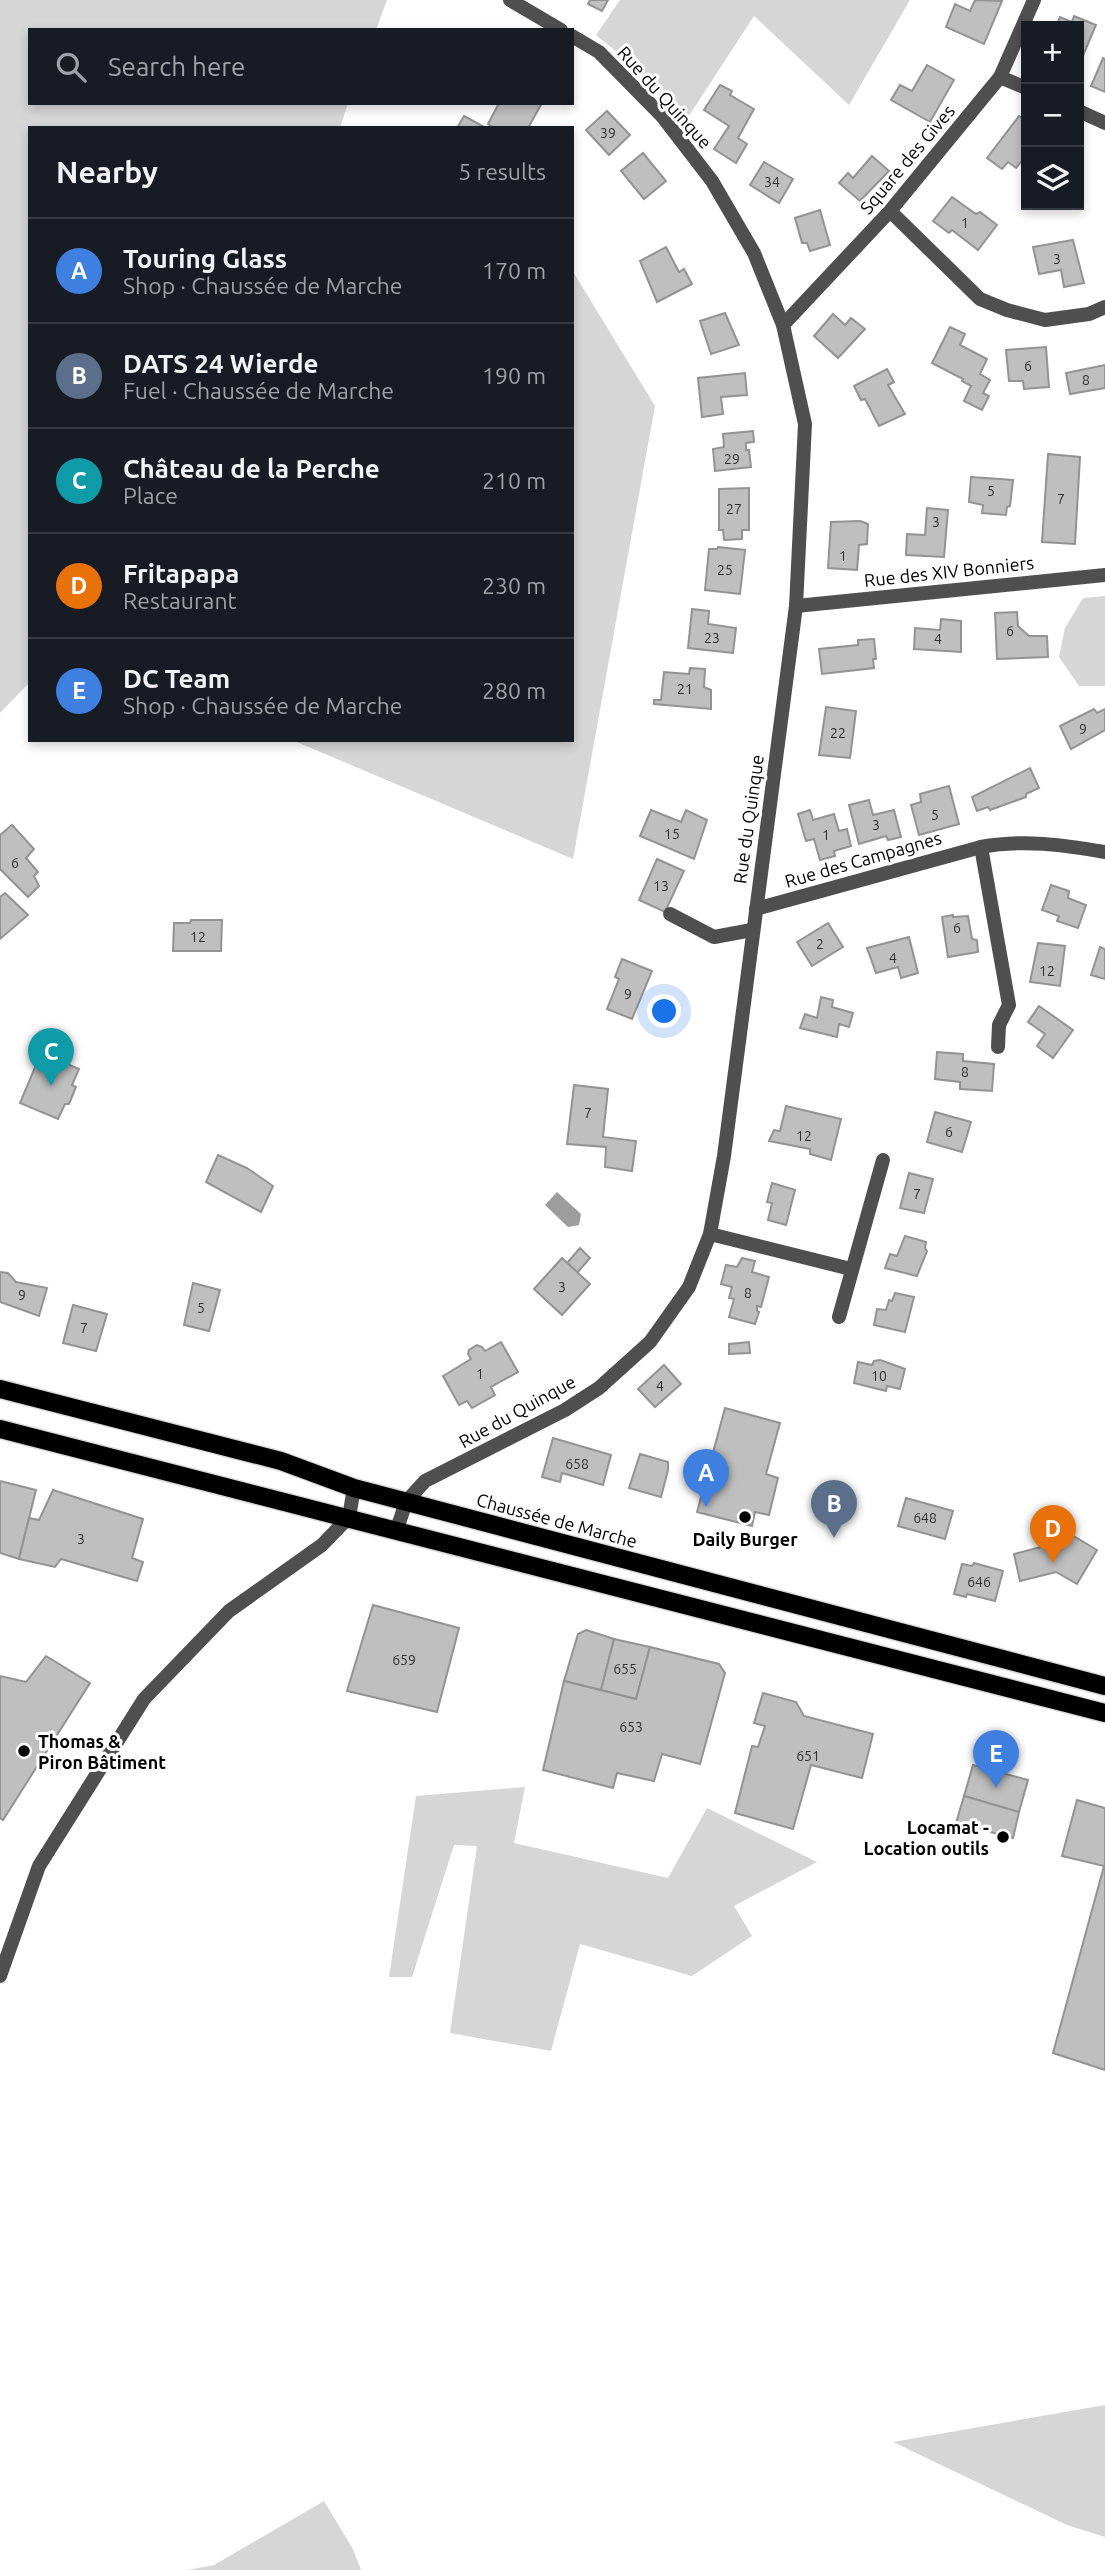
<!DOCTYPE html>
<html lang="en">
<head>
<meta charset="utf-8">
<style>
	:root { --surface:#171b24; --page:#242831; --text:#f1f3f6; --muted:#9ea1a6; --line:#363941; --accent:#db2777 }
	body { margin:0; font-family:Ubuntu,sans-serif; background:var(--page); color:var(--text) }
	.controls { position:absolute; right:21px; top:21px; display:grid; overflow:hidden; border-radius:0px; box-shadow:0 4px 10px #0003 }
	.controls button { width:63px; height:63px; display:grid; place-items:center; padding:0; border:0; border-bottom:2px solid var(--line); background:var(--surface); color:var(--text); font:35px sans-serif }
	.you { position:absolute; left:665px; top:1012px; width:24px; height:24px; margin:-18px; border:5px solid #fff; border-radius:50%; background:#1a73e8; box-shadow:0 0 0 10px #1a73e833 }
	.badge { display:grid; place-items:center; width:46px; height:46px; border-radius:50%; background:var(--accent); color:#fff; font-size:23px; font-weight:700 }
	.pin { position:absolute; translate:-50% -58px; filter:drop-shadow(0 2px 4px #0008) }
	.pin::after { content:''; position:absolute; top:37px; width:24px; height:21px; background:inherit; clip-path:polygon(0 0,100% 0,50% 100%) }
	.list { margin:0; padding:0; list-style:none }
	h2 { display:flex; justify-content:space-between; align-items:center; height:91px; margin:0; padding:0 28px; font-size:30px }
	h2 small { font-size:23px; font-weight:400; color:var(--muted) }
	.list li { display:grid; grid-template-columns:46px 1fr auto; gap:21px; align-items:center; box-sizing:border-box; height:105px; padding:0 28px; border-top:2px solid var(--line) }
	.list b { display:block; font-size:26px; white-space:nowrap }
	.list p { margin:0; font-size:23px; white-space:nowrap; color:var(--muted) }
	.list em { font-size:23px; font-style:normal; color:var(--muted) }
	.icon { flex:none; width:38px; height:38px; fill:none; stroke:currentColor; stroke-width:2; stroke-linecap:round; stroke-linejoin:round }
	.map { position:relative; flex:none; width:1105px; height:2570px; overflow:hidden }
	.search { position:absolute; background:var(--surface); box-shadow:0 4px 10px #0003; left:28px; top:28px; width:546px; height:77px; display:flex; align-items:center; gap:18px; box-sizing:border-box; padding:0 24px; border-radius:0px; color:var(--muted); font-size:26px }
	.panel { position:absolute; background:var(--surface); box-shadow:0 4px 10px #0003; left:28px; top:126px; width:546px; height:616px; border-radius:0px }
	.map>svg:first-child { display:block }
</style>
</head>
<body>
<div class="map">
<svg width="1105" height="2570" viewBox="0 0 1105 2570">
	<rect width="100%" height="100%" fill="#fff"/>
	<!-- green -->
	<g fill="#d6d6d6">
		<path d="M 0,0 L 387,0 L 376,30 L 30,30 L 30,103 L 348,103 L 340,128 L 30,128 L 30,682 L 0,713 Z"/>
		<path d="M 620,0 L 910,0 L 849,105 L 754,16 L 683,125 L 666,92 L 596,35 Z"/>
		<path d="M 572,270 L 655,406 L 573,859 L 292,740 L 572,740 Z"/>
		<path d="M 1105,596 L 1105,686 L 1079,686 L 1059,657 L 1065,628 L 1083,598 Z"/>
		<path d="M 525,1787 L 514,1843 L 668,1878 L 707,1808 L 817,1862 L 734,1906 L 752,1936 L 692,1976 L 580,1944 L 551,2051 L 450,2033 L 477,1846 L 454,1845 L 412,1977 L 389,1977 L 416,1796 Z"/>
		<path d="M 1105,2405 L 1105,2537 L 1067,2525 L 893,2442 Z"/>
		<path d="M 324,2501 L 353,2549 L 361,2570 L 187,2570 L 214,2565 Z"/>
	</g>
	<!-- water -->
	<path fill="#9d9d9d" d="M 557,1192 L 581,1214 L 579,1225 L 568,1227 L 545,1205 Z"/>
	<!-- building -->
	<g fill="#bfbfbf" stroke="#939393" stroke-width="2">
		<path d="M 590,0 L 608,0 L 602,11 L 588,4 Z"/>
		<path d="M 975,0 L 1002,1 L 984,44 L 946,27 L 955,4 L 970,11 Z"/>
		<path d="M 1074,16 L 1096,25 L 1079,65 L 1079,26 L 1056,26 L 1060,17 L 1072,22 Z"/>
		<path d="M 1103,58 L 1105,59 L 1105,92 L 1091,86 Z"/>
		<path d="M 927,65 L 954,80 L 930,122 L 891,100 L 900,85 L 912,91 Z"/>
		<path d="M 720,85 L 732,91 L 730,95 L 754,109 L 738,138 L 747,144 L 736,163 L 714,149 L 729,126 L 704,110 Z"/>
		<path d="M 499,103 L 542,103 L 528,128 L 494,128 L 488,124 Z"/>
		<path d="M 607,111 L 630,135 L 609,155 L 586,130 Z"/>
		<path d="M 464,116 L 486,128 L 457,128 Z"/>
		<path d="M 1019,116 L 1026,122 L 1026,156 L 1016,168 L 1008,162 L 1002,169 L 987,158 Z"/>
		<path d="M 643,153 L 666,181 L 644,199 L 621,171 Z"/>
		<path d="M 872,156 L 889,171 L 860,201 L 839,183 L 848,173 L 853,178 Z"/>
		<path d="M 764,162 L 793,179 L 779,203 L 750,185 Z"/>
		<path d="M 952,197 L 976,214 L 980,212 L 997,225 L 978,250 L 952,230 L 949,233 L 933,221 Z"/>
		<path d="M 820,210 L 830,245 L 810,251 L 807,243 L 802,243 L 795,218 Z"/>
		<path d="M 1073,240 L 1084,283 L 1064,287 L 1061,270 L 1039,274 L 1033,247 Z"/>
		<path d="M 666,247 L 679,272 L 684,269 L 692,284 L 657,302 L 640,261 Z"/>
		<path d="M 725,313 L 739,345 L 711,354 L 700,321 Z"/>
		<path d="M 833,314 L 845,325 L 851,318 L 865,329 L 838,358 L 814,336 Z"/>
		<path d="M 950,327 L 965,334 L 960,345 L 987,359 L 980,374 L 990,380 L 983,393 L 989,396 L 982,410 L 964,401 L 971,386 L 962,381 L 963,379 L 932,363 Z"/>
		<path d="M 1046,347 L 1049,387 L 1024,389 L 1023,381 L 1009,381 L 1006,350 Z"/>
		<path d="M 1105,365 L 1105,388 L 1070,394 L 1066,373 Z"/>
		<path d="M 887,369 L 894,382 L 888,385 L 905,414 L 879,426 L 865,399 L 861,400 L 854,386 Z"/>
		<path d="M 745,373 L 747,395 L 721,397 L 723,414 L 702,417 L 698,378 Z"/>
		<path d="M 753,431 L 754,442 L 746,443 L 746,450 L 749,450 L 751,467 L 715,471 L 713,449 L 724,447 L 723,434 Z"/>
		<path d="M 1048,454 L 1080,457 L 1075,544 L 1042,542 Z"/>
		<path d="M 971,477 L 1013,480 L 1010,506 L 1007,507 L 1006,515 L 982,513 L 983,505 L 969,502 Z"/>
		<path d="M 749,488 L 749,530 L 742,530 L 742,539 L 724,540 L 723,530 L 719,530 L 719,489 Z"/>
		<path d="M 927,508 L 948,510 L 944,557 L 906,555 L 907,534 L 925,535 Z"/>
		<path d="M 860,521 L 868,524 L 867,544 L 859,545 L 857,570 L 828,568 L 831,522 Z"/>
		<path d="M 718,547 L 745,550 L 740,594 L 705,590 L 709,549 L 717,549 Z"/>
		<path d="M 692,609 L 709,611 L 708,624 L 736,628 L 733,653 L 688,648 Z"/>
		<path d="M 1017,612 L 1018,626 L 1029,636 L 1047,636 L 1048,657 L 997,659 L 995,613 Z"/>
		<path d="M 941,619 L 961,621 L 961,652 L 914,649 L 915,628 L 940,630 Z"/>
		<path d="M 874,639 L 876,659 L 873,659 L 874,668 L 822,674 L 819,649 L 858,645 L 858,640 Z"/>
		<path d="M 690,668 L 705,669 L 704,687 L 711,690 L 711,709 L 654,704 L 654,700 L 661,700 L 664,672 L 689,674 Z"/>
		<path d="M 826,707 L 856,711 L 850,758 L 819,755 Z"/>
		<path d="M 1094,709 L 1097,713 L 1105,709 L 1105,730 L 1071,749 L 1060,726 Z"/>
		<path d="M 1030,768 L 1039,788 L 1026,794 L 1026,797 L 990,810 L 988,807 L 977,811 L 972,797 Z"/>
		<path d="M 949,786 L 959,824 L 919,835 L 911,805 L 921,802 L 920,794 Z"/>
		<path d="M 869,800 L 873,815 L 894,810 L 901,837 L 888,840 L 886,836 L 859,844 L 849,805 Z"/>
		<path d="M 651,810 L 681,822 L 686,810 L 707,820 L 694,859 L 640,836 Z"/>
		<path d="M 810,810 L 813,820 L 834,814 L 839,831 L 847,829 L 851,846 L 834,851 L 835,856 L 820,860 L 814,839 L 806,841 L 798,814 Z"/>
		<path d="M 12,825 L 34,849 L 26,858 L 38,872 L 34,876 L 39,886 L 28,897 L 0,869 L 0,835 Z"/>
		<path d="M 657,859 L 684,871 L 665,912 L 639,900 Z"/>
		<path d="M 1051,885 L 1069,891 L 1068,898 L 1086,905 L 1078,928 L 1057,921 L 1059,916 L 1042,910 Z"/>
		<path d="M 5,893 L 28,915 L 0,939 L 0,897 Z"/>
		<path d="M 953,915 L 953,917 L 968,916 L 972,939 L 977,940 L 978,952 L 948,957 L 942,917 Z"/>
		<path d="M 191,920 L 222,920 L 221,951 L 173,951 L 174,923 L 190,923 Z"/>
		<path d="M 828,923 L 843,947 L 812,966 L 797,942 Z"/>
		<path d="M 909,937 L 918,973 L 901,978 L 898,967 L 876,973 L 867,948 Z"/>
		<path d="M 1038,943 L 1065,946 L 1060,986 L 1030,982 Z"/>
		<path d="M 1100,947 L 1105,949 L 1105,979 L 1091,975 Z"/>
		<path d="M 622,959 L 652,971 L 632,1019 L 607,1009 L 619,979 L 615,977 Z"/>
		<path d="M 821,997 L 833,1000 L 832,1007 L 853,1013 L 849,1027 L 839,1024 L 837,1037 L 800,1028 L 805,1014 L 817,1018 Z"/>
		<path d="M 1039,1006 L 1073,1030 L 1053,1058 L 1037,1046 L 1045,1034 L 1028,1022 Z"/>
		<path d="M 937,1052 L 963,1054 L 963,1061 L 994,1064 L 992,1091 L 960,1089 L 960,1082 L 935,1079 Z"/>
		<path d="M 41,1053 L 79,1069 L 72,1085 L 76,1087 L 69,1104 L 65,1104 L 58,1119 L 20,1103 Z"/>
		<path d="M 574,1085 L 608,1089 L 603,1137 L 636,1141 L 632,1171 L 605,1167 L 606,1147 L 567,1144 Z"/>
		<path d="M 786,1106 L 841,1119 L 831,1160 L 810,1154 L 810,1149 L 769,1141 L 774,1130 L 780,1131 Z"/>
		<path d="M 935,1112 L 971,1122 L 962,1152 L 927,1142 Z"/>
		<path d="M 218,1155 L 247,1168 L 273,1186 L 261,1212 L 206,1182 Z"/>
		<path d="M 909,1173 L 933,1179 L 924,1213 L 900,1208 Z"/>
		<path d="M 772,1183 L 795,1190 L 786,1225 L 768,1220 L 772,1203 L 767,1202 Z"/>
		<path d="M 905,1236 L 926,1242 L 925,1248 L 927,1251 L 917,1276 L 885,1268 L 890,1254 L 897,1256 Z"/>
		<path d="M 580,1248 L 590,1258 L 577,1273 L 567,1263 Z"/>
		<path d="M 562,1258 L 590,1284 L 562,1315 L 534,1289 Z"/>
		<path d="M 742,1258 L 755,1261 L 752,1272 L 769,1277 L 761,1307 L 757,1306 L 757,1311 L 759,1312 L 755,1324 L 729,1317 L 734,1299 L 729,1298 L 732,1287 L 721,1284 L 726,1265 L 737,1267 Z"/>
		<path d="M 0,1272 L 8,1273 L 16,1282 L 47,1288 L 39,1316 L 0,1302 Z"/>
		<path d="M 193,1283 L 220,1290 L 209,1331 L 184,1325 Z"/>
		<path d="M 895,1293 L 914,1297 L 905,1332 L 874,1325 L 877,1309 L 886,1310 L 889,1300 L 892,1301 Z"/>
		<path d="M 73,1305 L 107,1314 L 96,1351 L 63,1343 Z"/>
		<path d="M 501,1342 L 518,1372 L 491,1387 L 495,1395 L 472,1408 L 467,1401 L 459,1405 L 443,1376 L 471,1359 L 468,1354 L 469,1350 L 477,1345 L 482,1347 L 485,1351 Z"/>
		<path d="M 749,1342 L 750,1353 L 729,1354 L 729,1344 Z"/>
		<path d="M 880,1360 L 905,1369 L 900,1389 L 887,1386 L 886,1391 L 854,1383 L 858,1362 L 872,1365 L 874,1361 Z"/>
		<path d="M 664,1365 L 681,1384 L 655,1407 L 638,1389 Z"/>
		<path d="M 725,1408 L 780,1423 L 766,1474 L 778,1478 L 769,1515 L 755,1512 L 752,1526 L 697,1512 Z"/>
		<path d="M 553,1438 L 611,1455 L 603,1485 L 562,1473 L 560,1482 L 542,1477 Z"/>
		<path d="M 640,1454 L 668,1462 L 668,1470 L 661,1497 L 629,1488 Z"/>
		<path d="M 0,1481 L 36,1490 L 19,1559 L 0,1553 Z"/>
		<path d="M 53,1490 L 143,1519 L 132,1558 L 143,1562 L 137,1581 L 61,1559 L 55,1567 L 19,1559 L 29,1518 L 39,1520 Z"/>
		<path d="M 906,1498 L 953,1511 L 945,1539 L 898,1526 Z"/>
		<path d="M 1067,1532 L 1097,1550 L 1077,1584 L 1056,1572 L 1020,1581 L 1014,1554 L 1060,1542 Z"/>
		<path d="M 974,1563 L 1003,1571 L 995,1601 L 967,1594 L 966,1597 L 954,1594 L 962,1564 L 972,1566 Z"/>
		<path d="M 373,1605 L 459,1628 L 437,1712 L 347,1691 Z"/>
		<path d="M 586,1630 L 614,1639 L 601,1690 L 564,1681 L 578,1634 Z"/>
		<path d="M 614,1639 L 650,1647 L 636,1699 L 601,1690 Z"/>
		<path d="M 650,1647 L 719,1664 L 725,1673 L 700,1764 L 662,1754 L 654,1781 L 617,1773 L 613,1788 L 543,1770 L 564,1681 L 636,1699 Z"/>
		<path d="M 46,1656 L 90,1683 L 3,1820 L 0,1818 L 0,1676 L 26,1682 Z"/>
		<path d="M 763,1693 L 796,1702 L 804,1716 L 873,1734 L 862,1778 L 811,1765 L 793,1829 L 735,1813 L 752,1746 L 758,1747 L 765,1726 L 754,1723 Z"/>
		<path d="M 973,1765 L 1028,1780 L 1019,1812 L 964,1796 Z"/>
		<path d="M 964,1796 L 1019,1812 L 1013,1838 L 956,1823 Z"/>
		<path d="M 1077,1800 L 1105,1808 L 1105,2070 L 1053,2053 L 1104,1866 L 1062,1856 Z"/>
	</g>
	<g fill="none" stroke-linecap="round" stroke-linejoin="round">
		<!-- primary casing -->
		<g stroke="#dbdbdb" stroke-width="21">
			<g id="primary">
				<path d="M 0,1389 L 281,1461 L 354,1488 L 1105,1686"/>
				<path d="M 0,1429 L 1105,1713"/>
			</g>
		</g>
		<!-- street -->
		<g stroke="#4f4f4f" stroke-width="14">
			<path d="M 510,0 L 561,30"/>
			<path d="M 1000,77 L 1026,88"/>
			<path d="M 1079,111 L 1105,123"/>
			<path d="M 890,211 L 980,299 L 1007,310 L 1045,320 L 1089,314 L 1105,307"/>
			<path d="M 783,325 L 890,211 L 1000,77 L 1034,0"/>
			<path d="M 796,606 L 1105,575"/>
			<path d="M 981,847 L 1009,1005 L 999,1025 L 998,1047"/>
			<path d="M 756,909 L 981,847 C 1023,839 1063,845 1105,852"/>
			<path d="M 670,914 L 714,937 L 752,930"/>
			<path d="M 710,1234 L 851,1269"/>
			<path d="M 839,1317 L 883,1160"/>
			<path d="M 397,1529 L 406,1502 L 425,1481 L 565,1410 L 599,1388 L 650,1342 L 689,1287 L 710,1234 L 724,1156 L 796,606 L 805,424 L 783,325 L 754,253 L 712,181 L 662,116 L 599,52 L 572,36"/>
			<path d="M 0,1976 L 39,1866 L 144,1699 L 229,1611 L 322,1545 L 349,1517 L 354,1488"/>
		</g>
		<!-- primary -->
		<use href="#primary" stroke="#000" stroke-width="18"/>
	</g>
	<!-- markers -->
	<g fill="#000" stroke="#fff" stroke-width="2.5">
		<circle cx="745" cy="1517" r="7"/>
		<circle cx="24" cy="1751" r="7"/>
		<circle cx="1003" cy="1837" r="7"/>
	</g>
	<g text-anchor="middle" dominant-baseline="central" stroke-width="6" stroke-linejoin="round" paint-order="stroke">
		<!-- number labels -->
		<g font-size="14" fill="#303030">
			<text x="608" y="133">39</text>
			<text x="772" y="182">34</text>
			<text x="965" y="223">1</text>
			<text x="1057" y="259">3</text>
			<text x="1028" y="366">6</text>
			<text x="1086" y="380">8</text>
			<text x="732" y="459">29</text>
			<text x="991" y="491">5</text>
			<text x="1061" y="499">7</text>
			<text x="734" y="509">27</text>
			<text x="936" y="522">3</text>
			<text x="843" y="556">1</text>
			<text x="725" y="570">25</text>
			<text x="1010" y="631">6</text>
			<text x="712" y="638">23</text>
			<text x="938" y="639">4</text>
			<text x="685" y="689">21</text>
			<text x="1083" y="729">9</text>
			<text x="838" y="733">22</text>
			<text x="935" y="815">5</text>
			<text x="876" y="825">3</text>
			<text x="672" y="834">15</text>
			<text x="826" y="835">1</text>
			<text x="15" y="863">6</text>
			<text x="661" y="886">13</text>
			<text x="957" y="928">6</text>
			<text x="198" y="937">12</text>
			<text x="820" y="944">2</text>
			<text x="893" y="958">4</text>
			<text x="1047" y="971">12</text>
			<text x="628" y="994">9</text>
			<text x="965" y="1072">8</text>
			<text x="588" y="1113">7</text>
			<text x="949" y="1132">6</text>
			<text x="804" y="1136">12</text>
			<text x="917" y="1194">7</text>
			<text x="562" y="1287">3</text>
			<text x="748" y="1293">8</text>
			<text x="22" y="1295">9</text>
			<text x="201" y="1308">5</text>
			<text x="84" y="1328">7</text>
			<text x="480" y="1374">1</text>
			<text x="879" y="1376">10</text>
			<text x="660" y="1386">4</text>
			<text x="577" y="1464">658</text>
			<text x="925" y="1518">648</text>
			<text x="81" y="1539">3</text>
			<text x="979" y="1582">646</text>
			<text x="404" y="1660">659</text>
			<text x="625" y="1669">655</text>
			<text x="631" y="1727">653</text>
			<text x="808" y="1756">651</text>
		</g>
		<!-- street labels -->
		<g font-size="18" fill="#000" stroke="#fff">
			<text transform="translate(665 97) rotate(48)">Rue du Quinque</text>
			<text transform="translate(907 159) rotate(-50)">Square des Gives</text>
			<text transform="translate(949 571) rotate(-6)">Rue des XIV Bonniers</text>
			<text transform="translate(748 819) rotate(-82)">Rue du Quinque</text>
			<text transform="translate(863 859) rotate(-16)">Rue des Campagnes</text>
			<text transform="translate(517 1411) rotate(-29)">Rue du Quinque</text>
			<text transform="translate(557 1520) rotate(15)">Chaussée de Marche</text>
		</g>
		<!-- poi labels -->
		<g font-size="18" font-weight="bold" fill="#000" stroke="#fff">
			<text x="745" y="1539">Daily Burger</text>
			<text x="38" y="1741" text-anchor="start">Thomas &amp;<tspan x="38" dy="21">Piron Bâtiment</tspan></text>
			<text x="989" y="1827" text-anchor="end">Locamat -<tspan x="989" dy="21">Location outils</tspan></text>
		</g>
	</g>
</svg>
<div class="controls">
<button>+</button>
<button>−</button>
<button><svg class="icon" aria-label="layers" viewBox="0 0 24 24"><path d="M12 4l9 5-9 5-9-5zM3 14l9 5 9-5"/></svg></button>
</div>
<div class="you"></div>
<div class="pin badge" style="left:706px;top:1507px;background:#3f7fe0">A</div>
<div class="pin badge" style="left:834px;top:1538px;background:#5c6f8a">B</div>
<div class="pin badge" style="left:51px;top:1086px;background:#0f9aa8">C</div>
<div class="pin badge" style="left:1053px;top:1563px;background:#e8710a">D</div>
<div class="pin badge" style="left:996px;top:1788px;background:#3f7fe0">E</div>
<div class="search"><svg class="icon" aria-label="search" viewBox="0 0 24 24"><circle cx="10" cy="10" r="6"/><path d="M15 15l6 6"/></svg>Search here</div>
<section class="panel">
<h2>Nearby<small>5 results</small></h2>
<ul class="list">
<li><span class="badge" style="background:#3f7fe0">A</span><div><b>Touring Glass</b><p>Shop · Chaussée de Marche</p></div><em>170 m</em></li>
<li><span class="badge" style="background:#5c6f8a">B</span><div><b>DATS 24 Wierde</b><p>Fuel · Chaussée de Marche</p></div><em>190 m</em></li>
<li><span class="badge" style="background:#0f9aa8">C</span><div><b>Château de la Perche</b><p>Place</p></div><em>210 m</em></li>
<li><span class="badge" style="background:#e8710a">D</span><div><b>Fritapapa</b><p>Restaurant</p></div><em>230 m</em></li>
<li><span class="badge" style="background:#3f7fe0">E</span><div><b>DC Team</b><p>Shop · Chaussée de Marche</p></div><em>280 m</em></li>
</ul>
</section>
</div>
</body>
</html>
